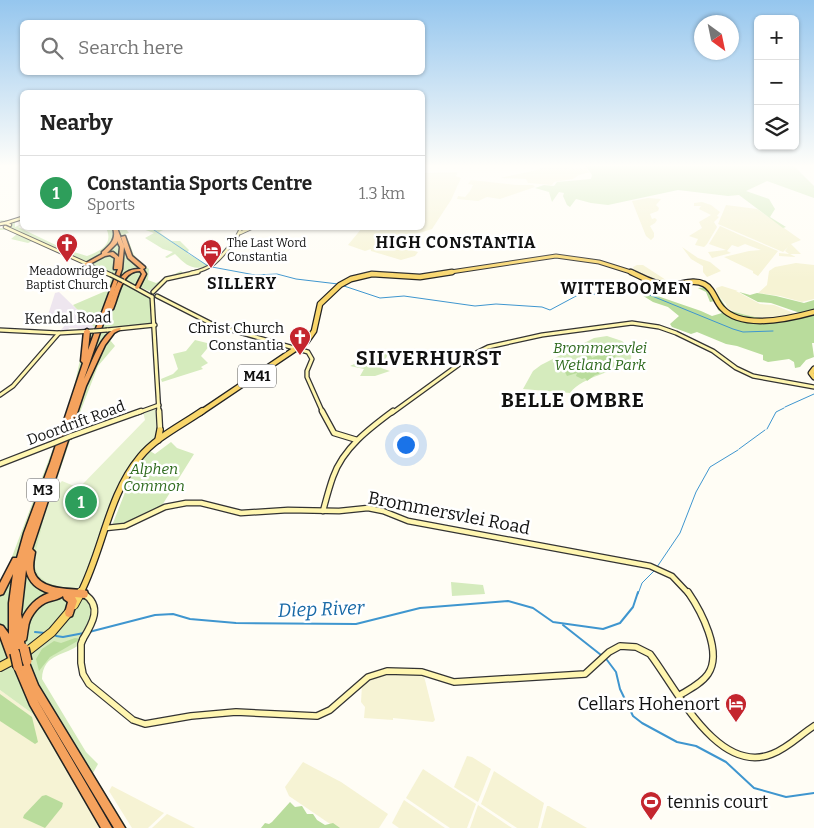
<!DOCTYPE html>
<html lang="en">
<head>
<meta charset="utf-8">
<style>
	:root { --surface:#fff; --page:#f2f2f2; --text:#222; --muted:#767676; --line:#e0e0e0; --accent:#7c3aed }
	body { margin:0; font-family:Bitter,serif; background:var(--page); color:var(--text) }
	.controls { position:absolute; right:15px; top:15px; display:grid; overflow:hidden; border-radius:8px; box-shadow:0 1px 4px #0004 }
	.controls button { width:45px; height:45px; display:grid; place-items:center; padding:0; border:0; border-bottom:1px solid var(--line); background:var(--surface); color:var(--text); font:25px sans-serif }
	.compass { position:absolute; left:694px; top:15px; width:45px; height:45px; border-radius:50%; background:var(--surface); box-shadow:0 1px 4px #0004; rotate:147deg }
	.you { position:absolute; left:405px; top:444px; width:18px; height:18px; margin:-12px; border:4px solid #fff; border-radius:50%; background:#1a73e8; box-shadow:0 0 0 8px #1a73e833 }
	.badge { display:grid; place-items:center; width:32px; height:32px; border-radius:50%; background:var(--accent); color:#fff; font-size:16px; font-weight:700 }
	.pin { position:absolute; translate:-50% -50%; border:2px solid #fff; box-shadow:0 1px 5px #0006 }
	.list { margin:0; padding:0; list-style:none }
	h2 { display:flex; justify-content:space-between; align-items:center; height:65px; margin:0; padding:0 20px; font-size:21px }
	h2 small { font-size:16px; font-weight:400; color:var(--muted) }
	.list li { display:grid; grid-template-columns:32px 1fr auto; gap:15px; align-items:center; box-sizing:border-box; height:75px; padding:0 20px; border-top:1px solid var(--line) }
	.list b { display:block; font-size:19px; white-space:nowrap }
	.list p { margin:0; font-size:16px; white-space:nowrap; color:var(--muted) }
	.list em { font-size:16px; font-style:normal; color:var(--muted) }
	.icon { flex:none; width:28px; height:28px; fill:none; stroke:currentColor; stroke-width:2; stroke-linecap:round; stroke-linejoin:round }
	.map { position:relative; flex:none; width:814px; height:828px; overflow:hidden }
	.search { position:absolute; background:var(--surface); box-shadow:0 1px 4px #0004; left:20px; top:20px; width:405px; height:55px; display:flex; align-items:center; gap:12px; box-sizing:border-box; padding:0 18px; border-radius:8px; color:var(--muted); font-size:19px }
	.panel { position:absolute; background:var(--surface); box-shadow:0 1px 4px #0004; left:20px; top:90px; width:405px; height:140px; border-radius:8px }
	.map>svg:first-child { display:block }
</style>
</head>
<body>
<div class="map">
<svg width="814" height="828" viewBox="0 0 814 828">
	<rect width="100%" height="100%" fill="#fffdf5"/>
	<!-- industrial -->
	<path fill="#eee6ef" d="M 59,292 L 96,328 L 95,329 L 76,331 L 78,328 L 69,328 L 67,331 L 60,331 L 71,318 L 48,315 L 55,293 Z"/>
	<!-- farmland -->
	<g fill="#f6f3d4">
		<path d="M 549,165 L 576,165 L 569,169 L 587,168 L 587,171 L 591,172 L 579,175 L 573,179 L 554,182 L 552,185 L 528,183 L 526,179 L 500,178 L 537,170 Z"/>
		<path d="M 458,172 L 456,176 L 461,178 L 451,200 L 432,229 L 388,243 L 418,252 L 415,256 L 401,260 L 371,251 L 371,249 L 365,251 L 348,245 L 362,228 L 379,231 L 382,228 L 422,228 L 423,173 Z"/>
		<path d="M 471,180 L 516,185 L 533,185 L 535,187 L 500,199 L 487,197 L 478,201 L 457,199 L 458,196 L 465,197 L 470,191 L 473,185 L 468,184 Z"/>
		<path d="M 648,198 L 661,199 L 656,205 L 659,208 L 658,211 L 650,214 L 652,219 L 655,218 L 657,220 L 655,223 L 650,226 L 654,233 L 654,237 L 651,240 L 646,236 L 632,201 Z"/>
		<path d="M 702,202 L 711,205 L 720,212 L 717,216 L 719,217 L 714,222 L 717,227 L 707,244 L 704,247 L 695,245 L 698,239 L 689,236 L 702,228 L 699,222 L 711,215 L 699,209 L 701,206 L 694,206 L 694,203 Z"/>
		<path d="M 726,205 L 757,209 L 801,240 L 791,244 L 801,254 L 790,254 L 796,257 L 779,256 L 779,253 L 789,254 L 785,251 L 788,247 L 783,252 L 718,224 Z"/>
		<path d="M 720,226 L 740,235 L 778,251 L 758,276 L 753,273 L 753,271 L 724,257 L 749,251 L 761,250 L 745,244 L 738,247 L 732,245 L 727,251 L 731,253 L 712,258 L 708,252 L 726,250 L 709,244 Z"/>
		<path d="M 682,247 L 698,258 L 710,262 L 721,271 L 707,277 L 703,272 L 703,266 L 691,259 Z"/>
		<path d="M 796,263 L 814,265 L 814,299 L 802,302 L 780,296 L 758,293 L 767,285 L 769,271 L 775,267 Z"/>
		<path d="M 637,265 L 643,265 L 669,282 L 658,282 L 635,272 L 633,267 Z"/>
		<path d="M 722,286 L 738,291 L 736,291 L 760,304 L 774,305 L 796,314 L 774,318 L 751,317 L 733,311 L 727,308 L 726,304 L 717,294 L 716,288 Z"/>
		<path d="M 399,673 L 424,676 L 435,720 L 433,722 L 393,718 L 393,720 L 364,718 L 365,707 L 361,702 L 362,685 L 377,677 Z"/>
		<path d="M 0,690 L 33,714 L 100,828 L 0,828 Z"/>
		<path d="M 467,756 L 472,757 L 491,769 L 478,802 L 454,787 Z"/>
		<path d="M 303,762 L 341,782 L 388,814 L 379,828 L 336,828 L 289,796 L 285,787 Z"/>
		<path d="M 423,769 L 476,804 L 467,828 L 450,828 L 406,798 Z"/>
		<path d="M 494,771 L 544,803 L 538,828 L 517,828 L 481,804 Z"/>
		<path d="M 112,786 L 164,813 L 148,828 L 132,828 L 109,791 Z"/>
		<path d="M 404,800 L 445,828 L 399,828 L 392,823 Z"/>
		<path d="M 478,805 L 512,828 L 470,828 Z"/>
		<path d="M 547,806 L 549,806 L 587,828 L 541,828 Z"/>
		<path d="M 167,814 L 195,828 L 152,828 Z"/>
	</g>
	<!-- green -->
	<g fill="#d5ebbd">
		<path d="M 585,165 L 793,165 L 814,186 L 814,198 L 767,181 L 746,191 L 769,199 L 775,209 L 770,217 L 786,227 L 783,228 L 739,195 L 728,196 L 678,190 L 608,205 L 591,203 L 576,199 L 570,207 L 567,205 L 563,196 L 564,193 L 559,192 L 552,202 L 549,192 L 535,188 L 544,185 L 554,186 L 557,182 L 591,179 L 592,175 Z"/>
		<path d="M 22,216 L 22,219 L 15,222 L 15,227 L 22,224 L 18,227 L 64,249 L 87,256 C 101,251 114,244 106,228 L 125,228 L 129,233 L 125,234 C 136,253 128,254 149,269 L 148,280 L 156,283 L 181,271 L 184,274 L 163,280 L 149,291 L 111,275 L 150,294 L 153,320 L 152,324 L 116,331 L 110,340 L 115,346 L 98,366 L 72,433 L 95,424 L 96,430 L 71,438 L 45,514 L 35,561 L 35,567 L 57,586 L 71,589 L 67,596 L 72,614 L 82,597 L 91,599 L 96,608 C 92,617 86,639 80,644 C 67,656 43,652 42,679 L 86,752 L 98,764 L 93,773 L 127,828 L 100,828 L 33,714 L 0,690 L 0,582 L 10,562 L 71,401 L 80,360 L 83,334 L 67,335 L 70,331 L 95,328 L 73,305 L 108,290 L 111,278 L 35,240 L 28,243 L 11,239 L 17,234 L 8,230 L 0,230 L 0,228 L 10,228 L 13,222 L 2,223 L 0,220 L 12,221 Z"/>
		<path d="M 140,228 L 156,228 L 159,230 L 167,228 L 159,232 L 171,241 L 180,241 L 189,250 L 187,253 L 209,266 C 192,270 188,267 175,254 L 167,258 L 165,257 L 173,252 L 163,249 L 145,238 L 154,233 Z"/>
		<path d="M 607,336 L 622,341 L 632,350 L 631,359 C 614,374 584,375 570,393 L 523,389 L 533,371 L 541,365 L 594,338 Z"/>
		<path d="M 195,340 L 211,344 L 201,356 L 208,363 L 201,367 L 203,369 L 162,382 L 161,379 L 173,374 L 178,369 L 173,354 L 186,351 Z"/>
		<path d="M 375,351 L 388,354 L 381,368 L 390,371 L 375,376 L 360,376 L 364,369 L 350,366 L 361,361 L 368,361 Z"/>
		<path d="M 171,442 L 177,448 L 194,454 L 161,507 L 127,524 L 114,525 L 113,523 L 135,467 L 150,451 L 155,454 Z"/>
		<path d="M 451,582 L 483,585 L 485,594 L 452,596 Z"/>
	</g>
	<!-- forest -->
	<g fill="#b9dc9c">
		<path d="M 706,287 L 714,289 L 728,310 C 751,317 777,324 800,313 L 771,303 L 758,302 L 739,292 L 750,295 L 757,293 L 776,296 L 804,303 L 814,300 L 814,343 L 812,343 L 814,357 L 806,360 L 800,367 L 795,368 L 794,362 L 789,359 L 768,362 L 763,360 L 763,355 L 737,346 L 726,344 L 697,332 L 691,334 L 672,327 L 670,324 L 679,316 L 668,307 L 653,302 L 637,292 L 640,290 L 701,311 L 712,316 L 722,313 L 718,310 L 715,301 L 710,302 L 706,292 L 698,288 Z"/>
		<path d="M 593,343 L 599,348 L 605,349 L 616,356 L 606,366 L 608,368 L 614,368 L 605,372 L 601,369 L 599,374 L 595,375 L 587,381 L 585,378 L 582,379 L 576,376 L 577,373 L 567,376 L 565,372 L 570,370 L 577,370 L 573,365 L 585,358 L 587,352 L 589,352 L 592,358 L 598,355 L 592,348 Z"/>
		<path d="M 75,638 L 81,639 L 50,657 L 39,671 L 36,659 L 42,649 L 54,641 L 61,643 Z"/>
		<path d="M 0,694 L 32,717 L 38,742 L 35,744 L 0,721 Z"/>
		<path d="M 46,795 L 63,803 L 62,807 L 45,828 L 23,818 L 24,815 L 42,796 Z"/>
		<path d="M 290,802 L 295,807 L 302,806 L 307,814 L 313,814 L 317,820 L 325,825 L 333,823 L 340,828 L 261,828 L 265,823 L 269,824 L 272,822 Z"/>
	</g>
	<!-- pitch -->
	<path fill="#e6f2cf" d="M 156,408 L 157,438 L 138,455 L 127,470 L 100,531 L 102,531 L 82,584 L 76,589 L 63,588 L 46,582 L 39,576 L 35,567 L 35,554 L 45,514 L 53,491 L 62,481 L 79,488 L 145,420 L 143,412 Z"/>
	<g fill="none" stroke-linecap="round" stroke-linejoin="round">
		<!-- stream-far1 -->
		<g stroke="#3f96cf" stroke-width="1">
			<path d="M 151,228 L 208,266"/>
			<path d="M 212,267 L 255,275 L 277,274 L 296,279 L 338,284"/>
			<path d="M 344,286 L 380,298 L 404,296 L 475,306 L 496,304 L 542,307 L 550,310 L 578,295 L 599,294 L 630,287 L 733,329 L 743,332 L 773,331"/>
			<path d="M 785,407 L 814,394"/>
			<path d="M 767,429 L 776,412 L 784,408"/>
			<path d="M 739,449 L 765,430"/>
			<path d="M 657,567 L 680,533 L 696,492 L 710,467 L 738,450"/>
			<path d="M 638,594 L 642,583 L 655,570"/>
		</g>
		<!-- stream -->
		<g stroke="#3f96cf" stroke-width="2">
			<path d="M 563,625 L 601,655"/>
			<path d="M 35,632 L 45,633"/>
			<path d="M 89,632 L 155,615 L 173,614 L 190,619 L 236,623 L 356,624 L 420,608 L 508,601 L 533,608 L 553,622 L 603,629 L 620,623 L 633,607 L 638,592"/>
			<path d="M 56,636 L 63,637 L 84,633"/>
			<path d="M 607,660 L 616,672 L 620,689 L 633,716 L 642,723 L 677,742 L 696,746 L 726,762 L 754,788 L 786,797 L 814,793"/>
		</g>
		<!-- secondary-far3 casing -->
		<g stroke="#333" stroke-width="4.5">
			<g id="secondary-far3">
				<path d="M 6,223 L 22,218"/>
				<path d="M 0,224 L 6,223 L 10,225"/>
				<path d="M 5,227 L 107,273"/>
				<path d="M 240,233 L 251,228"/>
				<path d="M 191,273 C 211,269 218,261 230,246 C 235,240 239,235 241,228"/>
			</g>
		</g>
		<!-- secondary-far2 casing -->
		<g stroke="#333" stroke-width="5.5">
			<g id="secondary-far2">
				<path d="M 104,272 L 111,275"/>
				<path d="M 123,281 L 152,297"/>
				<path d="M 153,292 L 166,279 L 198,272"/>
				<path d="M 157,296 L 214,325 L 308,352 L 312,359 L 307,371 L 307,377 L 323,413"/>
				<path d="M 152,297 L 159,413"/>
				<path d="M 0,330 L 59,333 L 94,331"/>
				<path d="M 107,330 L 155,325"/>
				<path d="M 0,395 L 13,386 L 59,333"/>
				<path d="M 137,413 L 159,405"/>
				<path d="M 392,413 L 472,355 L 488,347 L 542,335 L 632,323 L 659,327 L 676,333 L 713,351 L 736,368 L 753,376 L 814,387"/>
			</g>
		</g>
		<!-- secondary-far1 casing -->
		<g stroke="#333" stroke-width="7">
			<g id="secondary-far1">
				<path d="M 159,411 L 160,430"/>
				<path d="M 322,411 L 334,433 L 357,440"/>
				<path d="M 71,436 L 141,411"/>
				<path d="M 0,464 L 54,443"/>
				<path d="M 323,511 C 326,500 329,488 333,477 C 343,448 370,428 393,411"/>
				<path d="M 106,528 L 125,526 L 165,507 L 186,503 L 201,503 L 241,513 L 288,510 L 339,511 L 368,508 L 383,511 L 408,521 L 650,566 L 672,576 L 689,594"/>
			</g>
		</g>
		<!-- secondary casing -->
		<g stroke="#333" stroke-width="8">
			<g id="secondary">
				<path d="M 83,639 L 81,644 L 81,663 L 83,674 L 89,684 L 133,720 L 145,724 L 191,716 L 236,712 L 317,716 L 330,710 L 368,677 L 387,671 L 422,672 L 454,682 L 585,674 L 609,652 L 620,646 L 636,647 L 650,654 C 676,688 718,776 772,754 C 788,748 800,735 814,726"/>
				<path d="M 83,639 C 92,624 103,606 84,594"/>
				<path d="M 680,695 C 690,689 702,683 708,674 C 723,652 701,611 688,592"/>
			</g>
		</g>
		<!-- primary-far3 casing -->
		<g stroke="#222" stroke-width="5">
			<path id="primary-far3" d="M 444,273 L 556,256 L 599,262 L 634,273"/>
		</g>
		<!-- primary-far2 casing -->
		<g stroke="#222" stroke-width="7">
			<g id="primary-far2">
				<path d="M 631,272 C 642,277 655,285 667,285 C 679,286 692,278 704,284 C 714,289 715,301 722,308 C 742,330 789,319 814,312"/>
				<path d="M 814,369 L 811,373 L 814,377"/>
				<path d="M 200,413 L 307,341 L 314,331 L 320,304 L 340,285 L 351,279 L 372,274 L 420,277 L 452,272"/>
			</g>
		</g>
		<!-- primary-far1 casing -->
		<g stroke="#222" stroke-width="8">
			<g id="primary-far1">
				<path d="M 158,440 L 160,430"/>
				<path d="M 80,594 C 103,550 108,495 140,457 C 155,438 182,425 202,411"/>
			</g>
		</g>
		<!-- primary casing -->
		<g stroke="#222" stroke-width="10">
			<g id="primary">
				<path d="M 74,605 L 81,592"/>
				<path d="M 24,654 L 52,632 L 69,612"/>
				<path d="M 0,667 L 17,658"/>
			</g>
		</g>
		<!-- highway casing -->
		<g stroke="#222" stroke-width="3">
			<g id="highway">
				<path d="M 113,228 L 117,228 L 124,246 L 121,237 L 125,236 L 132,256 L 145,267 L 145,268 L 143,269 L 146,274 L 139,288 L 137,289 L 135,288 L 142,274 L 140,271 C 121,271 119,296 113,309 L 110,311 L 108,309 L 84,379 C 91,365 102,328 120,328 L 121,329 L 114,333 L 105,345 L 86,386 L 32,549 L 35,552 C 34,559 32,565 34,572 C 40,590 69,589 84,590 L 87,591 L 88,594 L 87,597 L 84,598 L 75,597 L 77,601 L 72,616 L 69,617 L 66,616 L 65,613 L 68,602 L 64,599 L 63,596 C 58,600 51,600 45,603 C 36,608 29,618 28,628 C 27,633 27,636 26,640 L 24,641 L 25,650 L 24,653 L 21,654 L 19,654 L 18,656 L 11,659 L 8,658 L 0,636 L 0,625 L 3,626 L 9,634 L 9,603 L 13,574 L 3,594 L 0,595 L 0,583 L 13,558 L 17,558 L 24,533 L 50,463 L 83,363 L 81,361 L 84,331 L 87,329 L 90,331 L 88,350 L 118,269 L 114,269 L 114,268 L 115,258 L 110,255 L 105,256 L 88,265 L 86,265 L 84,264 L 102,254 L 102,252 C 110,245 117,239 113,228 ZM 117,241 L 120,247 L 119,257 L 113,252 L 107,253 L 117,243 ZM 124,247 L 128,258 L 141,269 C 118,268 116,288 109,305 L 122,269 ZM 26,570 C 29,583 37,589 49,593 C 36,598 28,606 22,619 L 21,614 Z"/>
				<path d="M 25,659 L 28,660 L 38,685 L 125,828 L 114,828 L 36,698 L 112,828 L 101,828 L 30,705 L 14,667 L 15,664 L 18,663 L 21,664 L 22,660 Z"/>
			</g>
		</g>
		<!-- secondary-far3 -->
		<use href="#secondary-far3" stroke="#fff6b0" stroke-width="2.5"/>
		<!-- secondary-far2 -->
		<use href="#secondary-far2" stroke="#fff6b0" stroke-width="3"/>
		<!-- secondary-far1 -->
		<use href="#secondary-far1" stroke="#fff6b0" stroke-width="4.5"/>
		<!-- secondary -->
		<use href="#secondary" stroke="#fff6b0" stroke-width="5.5"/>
		<!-- primary-far3 -->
		<use href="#primary-far3" stroke="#f9d66b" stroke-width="3"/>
		<!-- primary-far2 -->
		<use href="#primary-far2" stroke="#f9d66b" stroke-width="4.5"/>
		<!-- primary-far1 -->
		<use href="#primary-far1" stroke="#f9d66b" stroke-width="5.5"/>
		<!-- primary -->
		<use href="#primary" stroke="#f9d66b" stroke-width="8"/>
		<!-- highway -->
		<use href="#highway" fill="#f5a25d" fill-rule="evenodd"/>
		<!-- secondary-bridge-far1 casing -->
		<g stroke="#333" stroke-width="5.5" stroke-linecap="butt">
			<g id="secondary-bridge-far1">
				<path d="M 111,275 L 123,281"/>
				<path d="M 94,331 L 107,330"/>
			</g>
		</g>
		<!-- secondary-bridge casing -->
		<g stroke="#333" stroke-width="7" stroke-linecap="butt">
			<path id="secondary-bridge" d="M 54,443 L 71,436"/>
		</g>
		<!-- highway-bridge casing -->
		<g stroke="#222" stroke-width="12" stroke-linecap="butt">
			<g id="highway-bridge">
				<path d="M 24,648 L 27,661"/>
				<path d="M 15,653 L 18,667"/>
			</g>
		</g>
		<!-- secondary-bridge-far1 -->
		<use href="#secondary-bridge-far1" stroke="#fff6b0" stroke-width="3"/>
		<!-- secondary-bridge -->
		<use href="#secondary-bridge" stroke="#fff6b0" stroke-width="4.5"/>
		<!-- highway-bridge -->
		<use href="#highway-bridge" stroke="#f5a25d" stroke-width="9"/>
	</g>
	<!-- sky -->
	<linearGradient id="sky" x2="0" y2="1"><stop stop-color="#95c6ee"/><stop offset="0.59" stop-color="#fffefa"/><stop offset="1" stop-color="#fffefa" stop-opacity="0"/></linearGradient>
	<rect width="814" height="281" fill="url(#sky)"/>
	<!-- icons -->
	<defs>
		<g id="church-pin" transform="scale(1.125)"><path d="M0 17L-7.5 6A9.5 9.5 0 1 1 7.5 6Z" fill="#c4262e" stroke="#fff"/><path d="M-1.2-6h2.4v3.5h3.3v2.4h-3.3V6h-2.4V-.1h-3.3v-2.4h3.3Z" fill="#fff"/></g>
		<g id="hotel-pin" transform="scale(1.125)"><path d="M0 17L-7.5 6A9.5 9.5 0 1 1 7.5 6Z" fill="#c4262e" stroke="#fff"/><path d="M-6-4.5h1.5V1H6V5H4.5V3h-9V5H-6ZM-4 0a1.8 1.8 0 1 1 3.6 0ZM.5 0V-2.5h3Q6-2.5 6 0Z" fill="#fff"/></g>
		<g id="stadium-pin" transform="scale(1.125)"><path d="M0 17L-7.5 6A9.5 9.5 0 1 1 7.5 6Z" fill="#c4262e" stroke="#fff"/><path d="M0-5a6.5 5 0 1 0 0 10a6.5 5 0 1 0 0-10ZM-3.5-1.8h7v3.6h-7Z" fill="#fff"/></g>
	</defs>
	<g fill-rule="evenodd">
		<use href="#church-pin" x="67" y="244"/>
		<use href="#hotel-pin" x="211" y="250"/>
		<use href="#church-pin" x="300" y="337"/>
		<use href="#hotel-pin" x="736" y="704"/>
		<use href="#stadium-pin" x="651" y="802"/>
	</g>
	<g text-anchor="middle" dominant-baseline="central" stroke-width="5" stroke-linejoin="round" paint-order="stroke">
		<!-- far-poi labels -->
		<g font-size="12" fill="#111" stroke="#fff" text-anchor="start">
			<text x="227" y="243">The Last Word<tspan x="227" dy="14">Constantia</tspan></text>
			<text x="67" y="271" text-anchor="middle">Meadowridge<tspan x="67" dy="14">Baptist Church</tspan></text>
		</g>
		<!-- shield labels -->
		<g fill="#fff" stroke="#585858" stroke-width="1">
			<rect x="238" y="364.5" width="38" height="23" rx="4"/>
			<rect x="27" y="478.5" width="32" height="23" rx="4"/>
		</g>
		<g font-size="14" font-weight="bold" fill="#111">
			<text x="257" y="376">M41</text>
			<text x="43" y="490">M3</text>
		</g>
		<!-- street labels -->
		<g font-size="15" fill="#111" stroke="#fff">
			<text transform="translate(68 318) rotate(-1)">Kendal Road</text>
			<text transform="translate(76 423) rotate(-20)">Doordrift Road</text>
		</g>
		<!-- poi labels -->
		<g font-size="15" fill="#111" stroke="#fff" text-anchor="end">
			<text x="284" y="328">Christ Church<tspan x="284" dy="17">Constantia</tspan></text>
		</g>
		<!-- park labels -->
		<g font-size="15" font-style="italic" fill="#2f6b1f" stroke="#fff">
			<text x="600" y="348">Brommersvlei<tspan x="600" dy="17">Wetland Park</tspan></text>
			<text x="154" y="469">Alphen<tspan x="154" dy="17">Common</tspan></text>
		</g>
		<!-- far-district labels -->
		<g font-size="16" font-weight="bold" letter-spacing="1" fill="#111" stroke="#fff">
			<text x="456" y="242">HIGH CONSTANTIA</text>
			<text x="242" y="283">SILLERY</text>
			<text x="626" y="288">WITTEBOOMEN</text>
		</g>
		<!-- near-street labels -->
		<g font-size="18" fill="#111" stroke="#fff">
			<text transform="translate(449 513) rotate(11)">Brommersvlei Road</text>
		</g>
		<!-- near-poi labels -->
		<g font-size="18" fill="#111" stroke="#fff" text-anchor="end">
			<text x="720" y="704">Cellars Hohenort</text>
			<text x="667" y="802" text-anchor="start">tennis court</text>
		</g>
		<!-- near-water labels -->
		<g font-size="19" font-style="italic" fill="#1768a6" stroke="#fff">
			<text transform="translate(321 609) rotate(-2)">Diep River</text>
		</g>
		<!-- district labels -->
		<g font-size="20" font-weight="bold" letter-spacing="1" fill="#111" stroke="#fff">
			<text x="429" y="358">SILVERHURST</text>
			<text x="573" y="400">BELLE OMBRE</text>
		</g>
	</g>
</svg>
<div class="controls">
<button>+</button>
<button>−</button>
<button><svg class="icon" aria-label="layers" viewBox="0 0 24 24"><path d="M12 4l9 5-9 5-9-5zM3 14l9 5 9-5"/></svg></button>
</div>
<svg class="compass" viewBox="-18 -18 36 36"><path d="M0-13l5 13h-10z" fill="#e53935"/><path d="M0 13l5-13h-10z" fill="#767676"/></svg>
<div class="you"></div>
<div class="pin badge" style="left:81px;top:502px;background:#2e9e5b">1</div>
<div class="search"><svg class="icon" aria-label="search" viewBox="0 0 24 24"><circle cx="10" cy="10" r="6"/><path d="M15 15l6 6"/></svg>Search here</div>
<section class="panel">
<h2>Nearby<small></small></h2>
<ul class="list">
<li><span class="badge" style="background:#2e9e5b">1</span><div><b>Constantia Sports Centre</b><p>Sports</p></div><em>1.3 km</em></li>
</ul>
</section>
</div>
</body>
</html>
